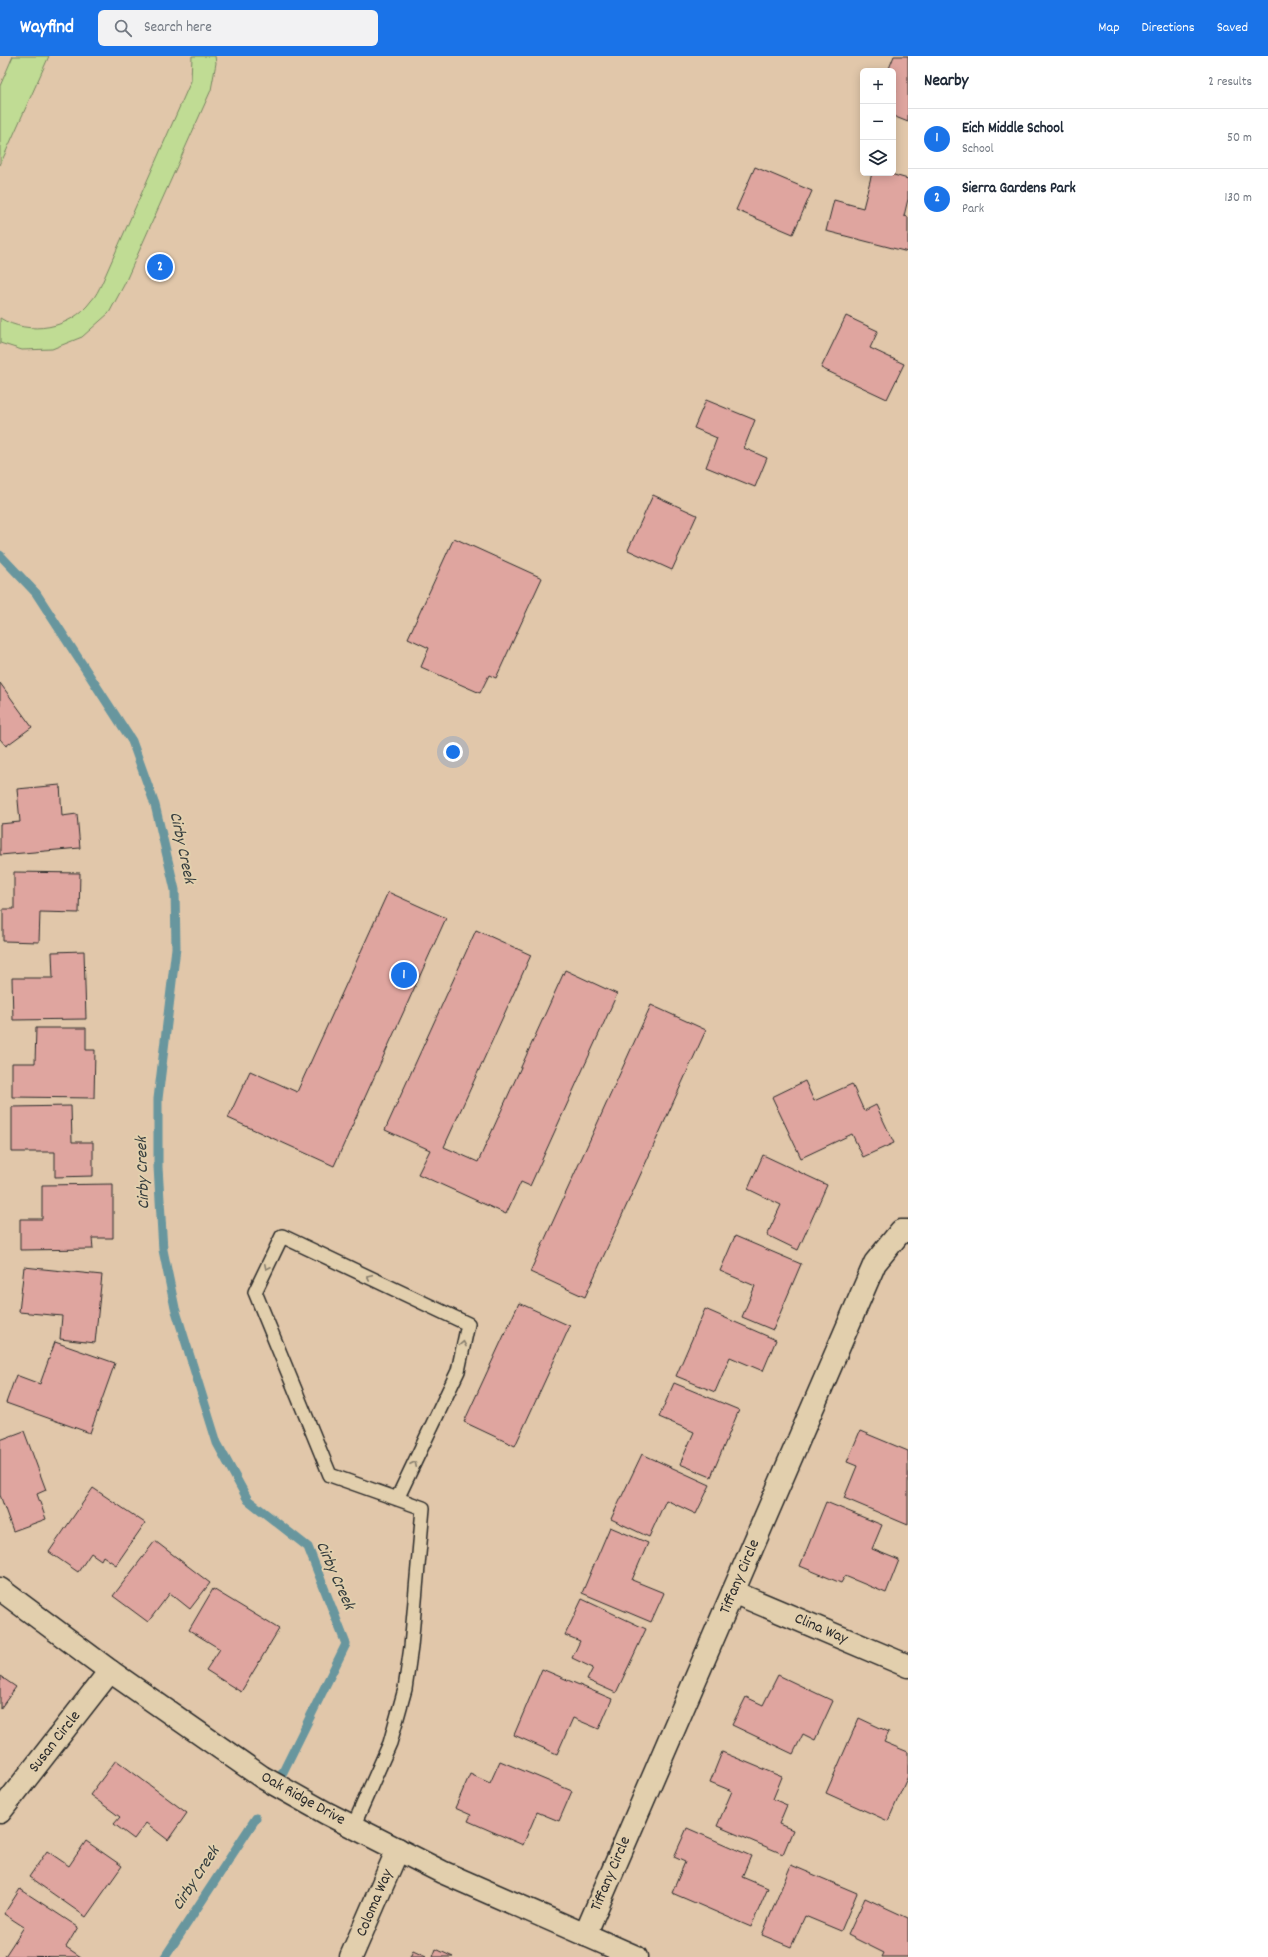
<!DOCTYPE html>
<html lang="en">
<head>
<meta charset="utf-8">
<style>
	:root { --surface:#fff; --page:#f2f2f3; --text:#1f2937; --muted:#747a83; --line:#e0e1e3; --accent:#1a73e8 }
	body { margin:0; font-family:Dekko,sans-serif; background:var(--page); color:var(--text) }
	.controls { position:absolute; right:12px; top:12px; display:grid; overflow:hidden; border-radius:6px; box-shadow:0 2px 10px #0003 }
	.controls button { width:36px; height:36px; display:grid; place-items:center; padding:0; border:0; border-bottom:1px solid var(--line); background:var(--surface); color:var(--text); font:20px sans-serif }
	.you { position:absolute; left:453px; top:696px; width:14px; height:14px; margin:-10px; border:3px solid #fff; border-radius:50%; background:#1a73e8; box-shadow:0 0 0 6px #1a73e833 }
	.badge { display:grid; place-items:center; width:26px; height:26px; border-radius:50%; background:var(--accent); color:#fff; font-size:13px; font-weight:700 }
	.pin { position:absolute; translate:-50% -50%; border:2px solid #fff; box-shadow:0 1px 4px #0006 }
	.list { margin:0; padding:0; list-style:none }
	h2 { display:flex; justify-content:space-between; align-items:center; height:52px; margin:0; padding:0 16px; font-size:17px }
	h2 small { font-size:13px; font-weight:400; color:var(--muted) }
	.list li { display:grid; grid-template-columns:26px 1fr auto; gap:12px; align-items:center; box-sizing:border-box; height:60px; padding:0 16px; border-top:1px solid var(--line) }
	.list b { display:block; font-size:15px; white-space:nowrap }
	.list p { margin:0; font-size:13px; white-space:nowrap; color:var(--muted) }
	.list em { font-size:13px; font-style:normal; color:var(--muted) }
	.icon { flex:none; width:22px; height:22px; fill:none; stroke:currentColor; stroke-width:2; stroke-linecap:round; stroke-linejoin:round }
	.map { position:relative; flex:none; width:908px; height:1901px; overflow:hidden }
	header { display:flex; align-items:center; gap:24px; box-sizing:border-box; height:56px; padding:0 20px; background:var(--accent); color:#fff }
	header strong { font-size:19px }
	nav { display:flex; gap:22px; margin-inline-start:auto; font-size:14px }
	.search { width:280px; height:36px; background:var(--page); display:flex; align-items:center; gap:10px; box-sizing:border-box; padding:0 14px; border-radius:6px; color:var(--muted); font-size:15px }
	main { display:flex }
	aside { flex:1; background:var(--surface) }
	.map>svg:first-child { display:block }
</style>
</head>
<body>
<header>
<strong>Wayfind</strong>
<div class="search"><svg class="icon" aria-label="search" viewBox="0 0 24 24"><circle cx="10" cy="10" r="6"/><path d="M15 15l6 6"/></svg>Search here</div>
<nav><a>Map</a><a>Directions</a><a>Saved</a></nav>
</header>
<main>
<div class="map">
<svg width="908" height="1901" viewBox="0 0 908 1901">
	<rect width="100%" height="100%" fill="#e1c7aa"/>
	<filter id="ink" filterUnits="userSpaceOnUse"><feTurbulence type="fractalNoise" baseFrequency=".025" numOctaves="2"/><feDisplacementMap in="SourceGraphic" scale="8" xChannelSelector="R" yChannelSelector="G"/><feConvolveMatrix kernelMatrix="1 2 1 2 8 2 1 2 1" color-interpolation-filters="sRGB"/></filter>
	<g filter="url(#ink)">
		<!-- green -->
		<g fill="#c0dc94" stroke="#768460">
			<path d="M 13,0 L 49,0 L 0,109 L 0,30 Z"/>
			<path d="M 192,0 L 215,0 L 216,7 L 211,34 L 124,229 L 109,257 L 82,281 L 52,293 L 22,294 L 0,287 L 0,262 C 29,280 71,273 91,245 C 96,240 99,233 102,227 L 191,25 Z"/>
		</g>
		<g fill="none" stroke-linecap="round" stroke-linejoin="round">
			<!-- stream -->
			<g stroke="#67969e" stroke-width="9">
				<path d="M 0,499 L 36,537 L 132,685 L 155,749 L 175,834 L 176,892 L 158,1043 L 158,1111 L 163,1194 L 175,1252 L 217,1387 L 248,1444 L 308,1491 L 346,1588 L 282,1718"/>
				<path d="M 165,1901 L 256,1762"/>
			</g>
		</g>
		<!-- building -->
		<g fill="#dfa59f" stroke="#2b2b2b">
			<path d="M 894,0 L 908,0 L 908,66 L 893,60 L 893,42 L 896,34 L 893,33 L 893,15 L 888,15 Z"/>
			<path d="M 755,111 L 812,135 L 793,178 L 736,154 Z"/>
			<path d="M 872,117 L 887,117 L 908,123 L 908,143 L 904,160 L 908,161 L 908,196 L 826,175 L 834,144 L 863,152 Z"/>
			<path d="M 846,260 L 878,275 L 870,292 L 904,308 L 887,343 L 821,312 Z"/>
			<path d="M 706,344 L 755,364 L 744,392 L 767,402 L 755,431 L 706,411 L 717,382 L 694,372 Z"/>
			<path d="M 653,439 L 697,459 L 672,514 L 628,494 Z"/>
			<path d="M 454,482 L 542,522 L 496,622 L 489,619 L 480,637 L 421,611 L 429,592 L 408,582 Z"/>
			<path d="M 0,627 L 32,671 L 6,690 L 0,683 Z"/>
			<path d="M 60,729 L 62,760 L 77,758 L 80,792 L 0,799 L 0,768 L 20,766 L 17,733 Z"/>
			<path d="M 14,816 L 80,817 L 79,857 L 40,856 L 39,886 L 3,885 L 3,853 L 14,853 Z"/>
			<path d="M 388,836 L 446,862 L 334,1110 L 228,1062 L 250,1015 L 297,1036 Z"/>
			<path d="M 476,874 L 531,899 L 444,1091 L 478,1106 L 565,914 L 617,938 L 530,1130 L 521,1126 L 506,1158 L 418,1118 L 430,1094 L 385,1074 Z"/>
			<path d="M 84,895 L 86,963 L 13,964 L 12,922 L 53,922 L 52,896 Z"/>
			<path d="M 651,949 L 706,974 L 585,1241 L 530,1216 Z"/>
			<path d="M 36,972 L 86,972 L 86,994 L 95,994 L 94,1042 L 12,1041 L 12,1007 L 35,1007 Z"/>
			<path d="M 805,1025 L 814,1045 L 852,1028 L 864,1055 L 876,1049 L 894,1087 L 863,1101 L 852,1078 L 801,1102 L 772,1041 Z"/>
			<path d="M 71,1050 L 72,1086 L 93,1086 L 93,1120 L 55,1121 L 55,1096 L 12,1096 L 12,1051 Z"/>
			<path d="M 763,1099 L 827,1129 L 798,1194 L 767,1179 L 781,1149 L 748,1133 Z"/>
			<path d="M 113,1128 L 113,1182 L 92,1182 L 93,1193 L 20,1194 L 20,1163 L 42,1163 L 42,1129 Z"/>
			<path d="M 735,1180 L 801,1208 L 773,1274 L 742,1261 L 755,1230 L 720,1215 Z"/>
			<path d="M 24,1211 L 102,1219 L 95,1287 L 60,1283 L 62,1260 L 19,1256 Z"/>
			<path d="M 519,1247 L 570,1270 L 515,1390 L 464,1366 Z"/>
			<path d="M 705,1253 L 776,1284 L 763,1315 L 730,1301 L 715,1336 L 676,1320 Z"/>
			<path d="M 55,1286 L 115,1307 L 90,1377 L 6,1347 L 16,1319 L 40,1328 Z"/>
			<path d="M 674,1327 L 739,1354 L 711,1421 L 680,1408 L 694,1376 L 659,1361 Z"/>
			<path d="M 24,1375 L 46,1434 L 37,1438 L 46,1463 L 13,1475 L 0,1439 L 0,1384 Z"/>
			<path d="M 860,1375 L 908,1395 L 908,1469 L 844,1442 L 857,1410 L 847,1406 Z"/>
			<path d="M 642,1398 L 710,1429 L 696,1458 L 666,1444 L 649,1481 L 611,1463 Z"/>
			<path d="M 93,1432 L 145,1467 L 116,1509 L 103,1500 L 101,1504 L 91,1497 L 78,1516 L 49,1496 Z"/>
			<path d="M 826,1446 L 882,1469 L 872,1493 L 899,1504 L 886,1537 L 845,1520 L 841,1527 L 800,1510 Z"/>
			<path d="M 610,1471 L 648,1487 L 632,1524 L 664,1537 L 651,1566 L 582,1537 Z"/>
			<path d="M 155,1485 L 210,1527 L 190,1553 L 170,1537 L 148,1566 L 113,1540 Z"/>
			<path d="M 213,1533 L 279,1573 L 241,1636 L 206,1614 L 220,1593 L 189,1574 Z"/>
			<path d="M 582,1543 L 646,1573 L 616,1637 L 587,1624 L 593,1612 L 572,1602 L 580,1585 L 565,1579 Z"/>
			<path d="M 542,1613 L 612,1643 L 599,1673 L 573,1662 L 557,1698 L 514,1679 Z"/>
			<path d="M 778,1619 L 833,1645 L 815,1684 L 803,1678 L 793,1698 L 732,1669 L 746,1641 L 763,1649 Z"/>
			<path d="M 0,1620 L 16,1631 L 0,1653 Z"/>
			<path d="M 859,1662 L 889,1676 L 884,1686 L 908,1696 L 908,1720 L 888,1765 L 826,1737 Z"/>
			<path d="M 722,1696 L 782,1721 L 773,1743 L 787,1749 L 779,1768 L 793,1774 L 783,1798 L 717,1770 L 732,1735 L 710,1726 Z"/>
			<path d="M 116,1704 L 187,1757 L 168,1784 L 146,1767 L 134,1783 L 114,1768 L 120,1761 L 90,1739 Z"/>
			<path d="M 500,1705 L 572,1735 L 559,1765 L 537,1756 L 523,1789 L 468,1765 L 471,1759 L 455,1752 L 470,1718 L 490,1727 Z"/>
			<path d="M 687,1772 L 751,1800 L 742,1821 L 768,1832 L 751,1871 L 672,1837 L 685,1806 L 674,1801 Z"/>
			<path d="M 86,1785 L 122,1810 L 86,1861 L 29,1821 L 47,1795 L 69,1810 Z"/>
			<path d="M 791,1809 L 857,1837 L 841,1875 L 805,1860 L 791,1891 L 762,1879 Z"/>
			<path d="M 20,1833 L 78,1871 L 66,1891 L 81,1901 L 5,1900 L 24,1871 L 4,1858 Z"/>
			<path d="M 865,1842 L 908,1862 L 908,1901 L 882,1901 L 884,1897 L 848,1879 Z"/>
			<path d="M 436,1893 L 453,1901 L 433,1901 Z"/>
			<path d="M 413,1895 L 426,1901 L 410,1901 Z"/>
		</g>
		<g fill="none" stroke-linecap="round" stroke-linejoin="round">
			<!-- service casing -->
			<g stroke="#2b2b2b" stroke-width="16">
				<path id="service" d="M 353,1771 L 390,1687 L 405,1633 L 411,1591 L 423,1452 L 330,1419 L 255,1236 L 282,1180 L 468,1268 L 458,1315 L 397,1443"/>
			</g>
			<!-- minor casing -->
			<g stroke="#2b2b2b" stroke-width="25">
				<g id="minor">
					<path d="M 0,1533 L 110,1615 L 262,1721 L 326,1757 L 442,1816 L 636,1901"/>
					<path d="M 733,1536 L 908,1610"/>
					<path d="M 0,1756 L 110,1615"/>
					<path d="M 585,1879 L 875,1207 L 901,1175 L 908,1175"/>
					<path d="M 351,1901 L 398,1793"/>
				</g>
			</g>
			<!-- service -->
			<use href="#service" stroke="#e2cfad" stroke-width="13"/>
			<!-- minor -->
			<use href="#minor" stroke="#e2cfad" stroke-width="22"/>
		</g>
		<!-- one-way arrows -->
		<defs><path id="oneway-chevron" d="M-2-3.5L2.5 0L-2 3.5" fill="none" stroke-width="1.6" stroke-linecap="round" stroke-linejoin="round"/></defs>
		<g stroke="#867d6c">
			<use href="#oneway-chevron" transform="translate(267 1211) rotate(116)"/>
			<use href="#oneway-chevron" transform="translate(369 1221) rotate(-155)"/>
			<use href="#oneway-chevron" transform="translate(463 1288) rotate(-79)"/>
			<use href="#oneway-chevron" transform="translate(414 1408) rotate(-65)"/>
		</g>
	</g>
	<g text-anchor="middle" dominant-baseline="central" stroke-width="4" stroke-linejoin="round" paint-order="stroke">
		<!-- street labels -->
		<g font-size="16" fill="#2b2b2b" stroke="#e2cfad">
			<text transform="translate(740 1521) rotate(-67)">Tiffany Circle</text>
			<text transform="translate(821 1573) rotate(23)">Clina Way</text>
			<text transform="translate(55 1686) rotate(-52)">Susan Circle</text>
			<text transform="translate(303 1743) rotate(29)">Oak Ridge Drive</text>
			<text transform="translate(611 1818) rotate(-67)">Tiffany Circle</text>
			<text transform="translate(375 1847) rotate(-67)">Coloma Way</text>
		</g>
		<!-- water labels -->
		<g font-size="17" font-style="italic" fill="#353d3e" stroke="#e2cfad">
			<text transform="translate(181 792) rotate(78)">Cirby Creek</text>
			<text transform="translate(144 1117) rotate(-92)">Cirby Creek</text>
			<text transform="translate(334 1520) rotate(66)">Cirby Creek</text>
			<text transform="translate(197 1823) rotate(-57)">Cirby Creek</text>
		</g>
	</g>
</svg>
<div class="controls">
<button>+</button>
<button>−</button>
<button><svg class="icon" aria-label="layers" viewBox="0 0 24 24"><path d="M12 4l9 5-9 5-9-5zM3 14l9 5 9-5"/></svg></button>
</div>
<div class="you"></div>
<div class="pin badge" style="left:404px;top:919px">1</div>
<div class="pin badge" style="left:160px;top:211px">2</div>
</div>
<aside>
<h2>Nearby<small>2 results</small></h2>
<ul class="list">
<li><span class="badge">1</span><div><b>Eich Middle School</b><p>School</p></div><em>50 m</em></li>
<li><span class="badge">2</span><div><b>Sierra Gardens Park</b><p>Park</p></div><em>130 m</em></li>
</ul>
</aside>
</main>
</body>
</html>
